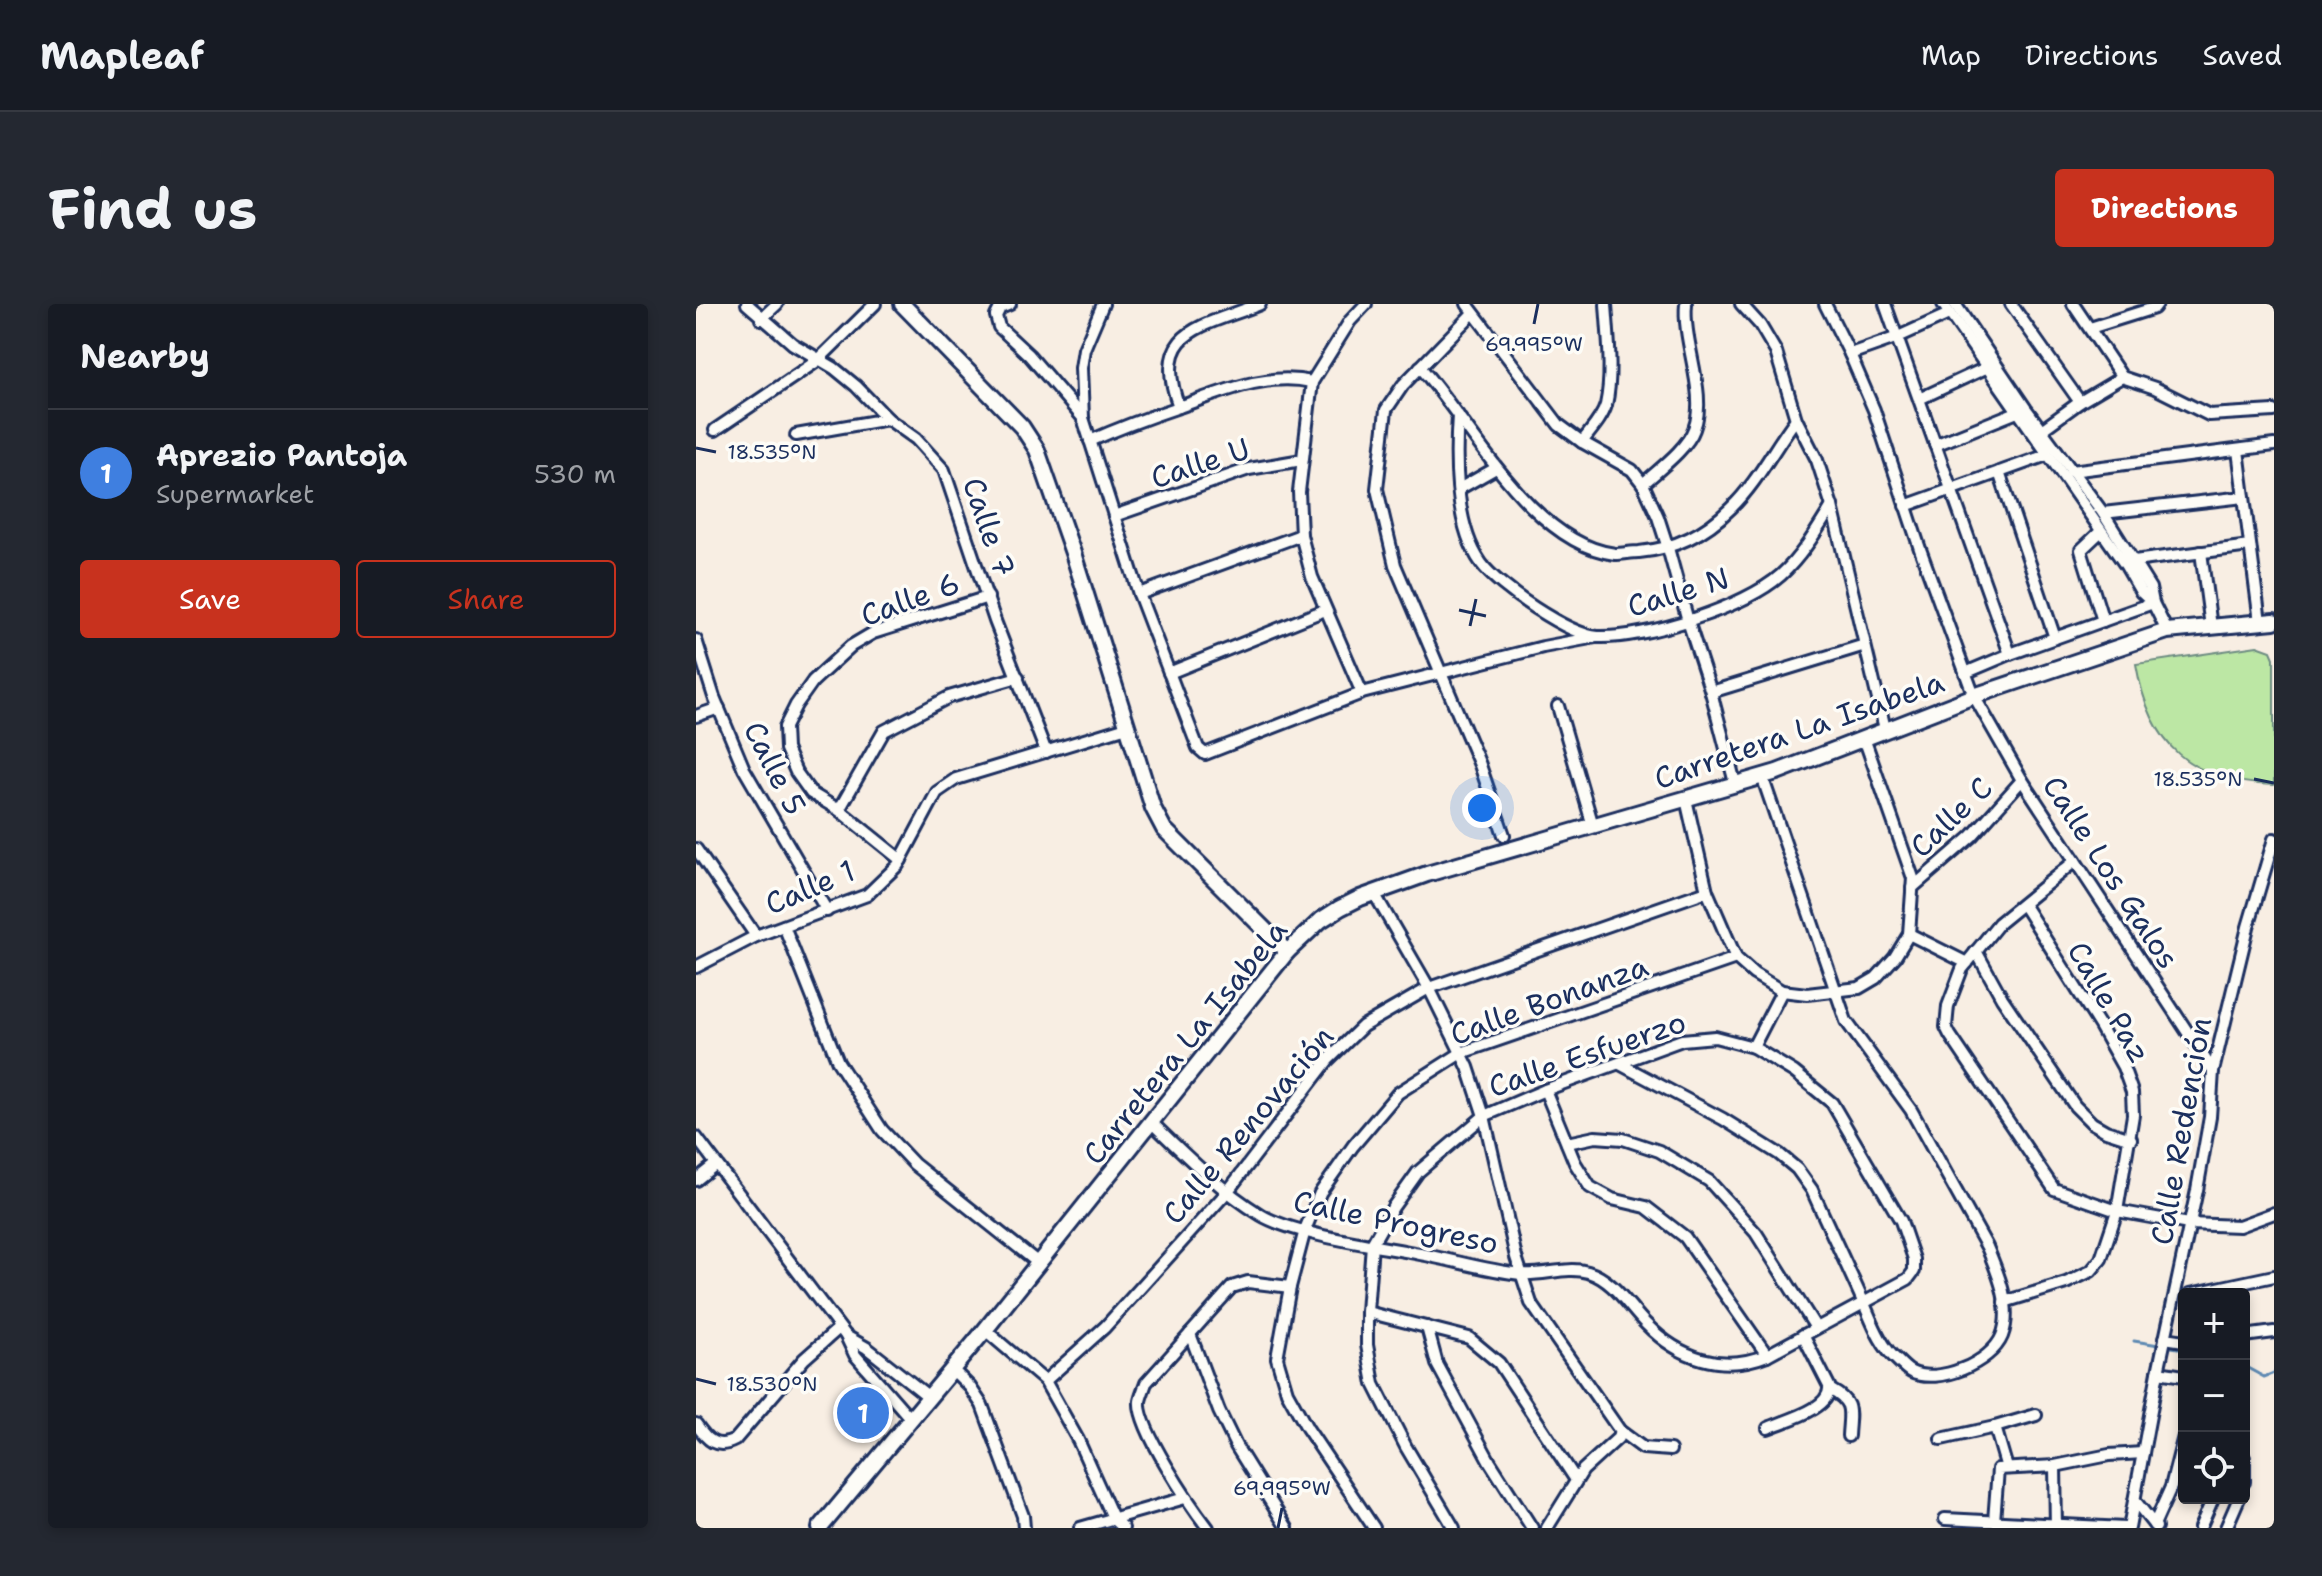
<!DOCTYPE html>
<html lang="en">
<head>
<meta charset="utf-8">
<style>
	:root { --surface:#171b24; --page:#242831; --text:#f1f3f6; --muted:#9ea1a6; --line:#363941; --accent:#c8321e }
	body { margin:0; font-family:"Shantell Sans",sans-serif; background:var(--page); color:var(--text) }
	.controls { position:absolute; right:24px; bottom:24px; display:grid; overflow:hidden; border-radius:8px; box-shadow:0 4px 12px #0003 }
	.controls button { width:72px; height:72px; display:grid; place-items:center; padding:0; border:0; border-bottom:2px solid var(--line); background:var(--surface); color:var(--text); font:40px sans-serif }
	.you { position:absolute; left:786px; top:504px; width:28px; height:28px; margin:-20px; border:6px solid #fff; border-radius:50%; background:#1a73e8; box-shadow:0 0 0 12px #1a73e833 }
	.badge { display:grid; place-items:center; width:52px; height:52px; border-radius:50%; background:var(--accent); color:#fff; font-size:26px; font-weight:700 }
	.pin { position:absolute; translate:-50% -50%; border:4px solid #fff; box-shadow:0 2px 8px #0006 }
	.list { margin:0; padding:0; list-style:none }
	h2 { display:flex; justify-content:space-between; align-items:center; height:104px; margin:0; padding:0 32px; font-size:34px }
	h2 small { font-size:26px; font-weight:400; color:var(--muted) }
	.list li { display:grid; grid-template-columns:52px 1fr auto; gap:24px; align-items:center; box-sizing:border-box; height:128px; padding:0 32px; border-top:2px solid var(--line) }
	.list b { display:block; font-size:30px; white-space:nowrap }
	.list p { margin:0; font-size:26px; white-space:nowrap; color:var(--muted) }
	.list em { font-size:26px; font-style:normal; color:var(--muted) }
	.actions { display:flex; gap:16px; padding:24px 32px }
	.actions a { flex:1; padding:18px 0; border:2px solid var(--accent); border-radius:8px; text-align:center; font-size:28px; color:var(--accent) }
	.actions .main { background:var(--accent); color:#fff }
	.icon { flex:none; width:44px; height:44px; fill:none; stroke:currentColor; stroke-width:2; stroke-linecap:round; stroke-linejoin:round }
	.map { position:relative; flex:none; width:1578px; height:1224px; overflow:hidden; border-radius:8px }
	header { display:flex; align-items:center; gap:48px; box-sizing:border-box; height:112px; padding:0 40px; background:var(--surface); border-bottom:2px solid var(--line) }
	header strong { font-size:38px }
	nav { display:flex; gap:44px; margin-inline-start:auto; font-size:28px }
	.intro { display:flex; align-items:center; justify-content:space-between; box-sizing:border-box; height:192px; padding:0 48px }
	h1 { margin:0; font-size:56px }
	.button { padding:20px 36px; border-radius:8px; background:var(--accent); color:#fff; font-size:28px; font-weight:700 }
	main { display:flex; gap:48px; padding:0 48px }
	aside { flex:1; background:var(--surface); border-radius:8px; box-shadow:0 4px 12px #0003 }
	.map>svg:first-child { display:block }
</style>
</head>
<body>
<header>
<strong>Mapleaf</strong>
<nav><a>Map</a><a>Directions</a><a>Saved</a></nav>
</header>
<div class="intro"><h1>Find us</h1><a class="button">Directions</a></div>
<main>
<aside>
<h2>Nearby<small></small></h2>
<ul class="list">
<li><span class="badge" style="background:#3f7fe0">1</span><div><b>Aprezio Pantoja</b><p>Supermarket</p></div><em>530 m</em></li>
</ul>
<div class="actions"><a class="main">Save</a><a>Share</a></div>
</aside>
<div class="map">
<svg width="1578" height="1224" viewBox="0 0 1578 1224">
	<rect width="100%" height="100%" fill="#f8eee3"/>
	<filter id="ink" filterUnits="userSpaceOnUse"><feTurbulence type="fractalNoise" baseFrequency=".0125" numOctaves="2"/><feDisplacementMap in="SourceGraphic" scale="16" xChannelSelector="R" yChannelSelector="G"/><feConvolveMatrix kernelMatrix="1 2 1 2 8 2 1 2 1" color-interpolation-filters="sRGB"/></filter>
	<g filter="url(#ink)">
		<!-- garden -->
		<path fill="#bce7a4" stroke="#6c8b81" stroke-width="2" d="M 1561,342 L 1575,347 L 1578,354 L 1578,481 C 1494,478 1454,442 1440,360 Z"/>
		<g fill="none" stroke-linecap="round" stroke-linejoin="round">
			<!-- stream -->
			<g stroke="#5e8ab3" stroke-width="3">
				<path d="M 1438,1037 L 1488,1045"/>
				<path d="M 1548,1062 L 1568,1073 L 1578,1069"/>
			</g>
			<!-- street casing -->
			<g stroke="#1b2f5e" stroke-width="16">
				<g id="street">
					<path d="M 51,0 L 97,40 L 138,64 L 160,82 L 192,115 L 220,135 L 248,166 L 299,317 L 350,448"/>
					<path d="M 314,0 L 304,4 L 300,12 L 303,23 L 333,51 L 387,114"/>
					<path d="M 407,0 L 388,45 L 385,64 L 387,114 L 443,290 L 502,444 L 509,450 L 666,389 L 847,343 L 900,333"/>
					<path d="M 771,0 L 863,121 L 886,138 L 936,166 L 947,180 L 962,213 L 972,244 L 992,317 L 1015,388 L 1039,479"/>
					<path d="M 1045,0 L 1064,21 L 1080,48 L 1100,115 L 1121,156 L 1136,202 L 1189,425"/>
					<path d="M 1129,0 L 1154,50 L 1178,106 L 1224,245 L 1278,392 L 1326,476 L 1517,767"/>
					<path d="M 1189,0 L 1314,350"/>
					<path d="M 1247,0 L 1430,262 L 1445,288 L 1456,298"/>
					<path d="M 1259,0 L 1330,105 L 1407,209 L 1454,284 L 1457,299 L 1471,327"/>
					<path d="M 1315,0 L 1384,98"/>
					<path d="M 1377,0 L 1426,73"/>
					<path d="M 776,10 L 707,81 L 690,106 L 681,185 L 699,261 L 784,461 L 808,531"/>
					<path d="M 65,15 L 81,0"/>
					<path d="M 1394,24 L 1458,4 L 1461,0"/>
					<path d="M 1154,50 L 1202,33 L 1253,10"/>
					<path d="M 724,63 C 775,120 836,240 919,250 C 926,250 936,248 943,248 C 979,245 1009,230 1035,204 C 1061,179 1078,144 1100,115"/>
					<path d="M 1426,73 L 1459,84 L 1513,111 L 1578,107"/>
					<path d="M 1223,95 L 1294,62"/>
					<path d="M 483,103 C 454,25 507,23 564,0"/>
					<path d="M 762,111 C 759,155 759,222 785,259 C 802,283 873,331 902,333 C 950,335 1049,303 1085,271 C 1106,252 1121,226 1136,202"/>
					<path d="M 19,126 L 121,57 L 179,0"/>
					<path d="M 1340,130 L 1384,98 L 1426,73"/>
					<path d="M 100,131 L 192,115"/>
					<path d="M 394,137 C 423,124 453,113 483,103 C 526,88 569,68 616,78"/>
					<path d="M 886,138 C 894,127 906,115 910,101 C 917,70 912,32 910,0"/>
					<path d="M 1239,141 L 1326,106"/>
					<path d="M 1542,146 L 1564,318"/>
					<path d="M 1375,167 L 1578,141"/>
					<path d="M 1303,168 L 1359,334"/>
					<path d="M 947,180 C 962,166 991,145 998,125 C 1012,90 986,38 990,0"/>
					<path d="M 763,185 L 800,164"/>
					<path d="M 1209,202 L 1351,151"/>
					<path d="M 1407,209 L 1548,193"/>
					<path d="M 418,212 L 553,165 L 606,156"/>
					<path d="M 1404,228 L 1385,246 L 1407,317"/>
					<path d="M 1505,248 L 1515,323"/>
					<path d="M 1438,257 L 1554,242"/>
					<path d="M 443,290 L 605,231"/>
					<path d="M 0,336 L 18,393 L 48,465 L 131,607"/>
					<path d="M 473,369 L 629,306"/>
					<path d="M 1269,369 L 1314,350 L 1457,299"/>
					<path d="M 1015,388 L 1169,341"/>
					<path d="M 666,389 L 616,273 L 605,231 L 603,188 L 616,78 L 654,17 L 670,0"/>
					<path d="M 862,402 L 897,522"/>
					<path d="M 0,412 L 23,404"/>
					<path d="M 990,495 L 1011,587 L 1040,654 L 1058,670 L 1086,687 L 1111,690 L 1163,684 L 1180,674 L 1199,653 L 1213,630 L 1217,574 L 1168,434"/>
					<path d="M 143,506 L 188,427 L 253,393 L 322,373"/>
					<path d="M 0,545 L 60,632"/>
					<path d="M 205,556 L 143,506 L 115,489 L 100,468 L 90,445 L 89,423 L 100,401 L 117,377 L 155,342 L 177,329 L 292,293"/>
					<path d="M 1379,557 L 1303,619 L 1266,665 L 1252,702 L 1250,723 L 1254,731 L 1358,885 L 1421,907 L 1493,920 L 1543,922 L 1578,909"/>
					<path d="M 1216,584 L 1276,532 L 1326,476"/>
					<path d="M 678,589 L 733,684 L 772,763 L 788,812 L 820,953 L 835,999 L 924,1127 L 947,1144 L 974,1146"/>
					<path d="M 88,622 L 142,758 L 186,826 L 218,860 L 341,958"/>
					<path d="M 1213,630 L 1271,659"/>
					<path d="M 1280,647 L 1306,694 L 1379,802 L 1396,819 L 1410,827 L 1435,835"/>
					<path d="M 0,663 L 60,632 L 171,591 L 202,561 L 241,488 L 260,475 L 431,423"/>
					<path d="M 1057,743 L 1086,687"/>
					<path d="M 924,760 L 1027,815 L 1083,850 L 1101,865 L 1116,886 C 1132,922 1149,957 1165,993 C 1175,1014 1183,1041 1201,1056 C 1205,1060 1211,1066 1215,1068 C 1242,1081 1295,1059 1306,1032 C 1317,1004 1302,969 1291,943 L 1215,806 L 1150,717 L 1066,472"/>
					<path d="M 849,786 L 879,859 L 894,883 L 916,895 L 950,903 L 989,933 L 1071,1051"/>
					<path d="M 454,817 C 488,850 524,886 565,911 C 598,931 684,942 724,950 C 757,956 792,967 825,970 C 847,972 871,962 892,968 C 918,976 932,1002 950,1020 C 983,1054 1026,1069 1071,1051 L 1212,975 L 1218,967 L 1218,955 L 1205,917 L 1136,799 L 1098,768 L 1057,743 L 1019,733 L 986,736 L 849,786 L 788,812 L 722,868 L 697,903 L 676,940 L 671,1008 L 671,1041 L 678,1080 L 710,1143 L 758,1224"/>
					<path d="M 0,833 L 150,1032 L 159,1051 L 214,1114"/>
					<path d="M 871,839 L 899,833 L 927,835 L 963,847 L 1013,877 L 1060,929 L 1120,1024"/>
					<path d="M 0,876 L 20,860"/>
					<path d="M 1494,990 L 1578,972"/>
					<path d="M 1308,998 L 1370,979 L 1395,967 L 1405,955 L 1421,907 L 1437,811 L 1436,788 L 1427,763 L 1404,722 L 1327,600"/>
					<path d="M 671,1008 L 773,1034 L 803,1059 L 880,1176"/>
					<path d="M 731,1023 L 741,1060 L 794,1158 L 836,1224"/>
					<path d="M 289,1026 L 349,1077 L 382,1136 L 418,1216 L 427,1224"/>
					<path d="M 494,1030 L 523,1107 L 540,1142 L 591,1224"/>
					<path d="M 150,1032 L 171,1044 L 233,1093"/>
					<path d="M 1548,1032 L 1578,1028"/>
					<path d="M 1469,1034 L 1488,1037"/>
					<path d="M 256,1065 L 274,1083 L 286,1101 L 327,1212 L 328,1224"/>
					<path d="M 1462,1068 L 1488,1072"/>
					<path d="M 349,1077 L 409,1023 L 532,887 L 632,756 L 667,722 L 733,684 L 1011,587"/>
					<path d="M 1135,1086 C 1159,1099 1153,1108 1152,1132"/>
					<path d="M 0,1120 C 11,1136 20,1146 39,1136 L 108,1055 L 143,1024"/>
					<path d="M 1299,1123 L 1311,1164"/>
					<path d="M 1072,1124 C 1090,1116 1136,1105 1133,1082 L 1107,1031"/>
					<path d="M 1245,1135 L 1299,1123 L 1340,1111"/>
					<path d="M 1548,1154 L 1548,1178"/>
					<path d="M 1359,1162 L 1360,1224"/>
					<path d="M 1439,1197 L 1460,1223"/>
					<path d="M 1249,1215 L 1429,1224"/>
					<path d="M 1298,1217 L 1302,1165 L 1359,1162 L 1413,1151 L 1447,1149"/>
					<path d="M 1458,1221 L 1475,1183 L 1488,1132"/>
					<path d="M 384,1224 L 489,1194"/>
					<path d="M 512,1224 C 495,1202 441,1123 444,1097 C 445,1092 448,1085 450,1079 L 536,983 L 552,978 L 594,983"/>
					<path d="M 678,1224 L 611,1124 L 591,1088 L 581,1054 L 594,983 L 609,926 L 624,889 L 657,842 L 702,789 L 765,749 L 1040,654"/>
					<path d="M 851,1224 L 887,1166 L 922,1134 L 924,1127"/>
					<path d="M 1433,1224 L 1462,1068 L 1501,886 L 1514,813 L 1517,767 L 1552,623 L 1578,535"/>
					<path d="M 1504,1224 L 1517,1194"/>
					<path d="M 1530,1224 L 1543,1194"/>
				</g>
			</g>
			<!-- secondary casing -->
			<g stroke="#1b2f5e" stroke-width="20">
				<g id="secondary">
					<path d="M 206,0 L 326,123 L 341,146 L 377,249 L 457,504 L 468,525 L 591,648"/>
					<path d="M 124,1224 L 289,1026 L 591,648 L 625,616 L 644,604 L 664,594 L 731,570 L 1081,468 L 1278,392 L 1471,327 L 1578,317"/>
				</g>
			</g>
			<!-- street -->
			<use href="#street" stroke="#fdfcf7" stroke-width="10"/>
			<!-- secondary -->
			<use href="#secondary" stroke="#fdfcf7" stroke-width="14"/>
		</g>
	</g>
	<!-- ticks -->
	<path fill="none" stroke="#1b2f5e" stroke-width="3" d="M 838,20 L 842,0M 0,144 L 20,148M 763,306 L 790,312M 774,322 L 780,295M 1558,475 L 1578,479M 0,1075 L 20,1080M 582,1224 L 586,1204"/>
	<g text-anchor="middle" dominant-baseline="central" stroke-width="7" stroke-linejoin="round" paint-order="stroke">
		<!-- street labels -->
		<g font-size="30" fill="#1b2f5e" stroke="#fdfcf7">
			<text transform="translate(504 159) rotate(-18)">Calle U</text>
			<text transform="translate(293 223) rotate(71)">Calle 7</text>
			<text transform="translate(982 288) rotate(-17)">Calle N</text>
			<text transform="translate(214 295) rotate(-20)">Calle 6</text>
			<text transform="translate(1103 426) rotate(-19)">Carretera La Isabela</text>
			<text transform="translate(79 464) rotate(63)">Calle 5</text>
			<text transform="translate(1255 513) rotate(-44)">Calle C</text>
			<text transform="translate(1415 568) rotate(57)">Calle Los Galos</text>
			<text transform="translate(114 583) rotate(-23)">Calle 1</text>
			<text transform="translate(853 696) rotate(-20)">Calle Bonanza</text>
			<text transform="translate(1413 698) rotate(60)">Calle Paz</text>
			<text transform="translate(489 738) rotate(-51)">Carretera La Isabela</text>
			<text transform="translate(891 750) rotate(-19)">Calle Esfuerzo</text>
			<text transform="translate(552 821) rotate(-50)">Calle Renovación</text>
			<text transform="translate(1485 827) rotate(-80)">Calle Redención</text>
			<text transform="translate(700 918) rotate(12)">Calle Progreso</text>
		</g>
	</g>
	<g font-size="20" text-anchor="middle" fill="#1b2f5e" stroke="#fdfcf7" stroke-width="7" stroke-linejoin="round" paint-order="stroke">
		<text x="838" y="47">69.995°W</text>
		<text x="76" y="155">18.535°N</text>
		<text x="1502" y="482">18.535°N</text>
		<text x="76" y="1087">18.530°N</text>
		<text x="586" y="1191">69.995°W</text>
	</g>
</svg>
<div class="controls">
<button>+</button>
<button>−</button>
<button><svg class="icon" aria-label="locate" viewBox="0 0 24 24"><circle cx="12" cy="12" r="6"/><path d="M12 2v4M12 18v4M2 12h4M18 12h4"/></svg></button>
</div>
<div class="you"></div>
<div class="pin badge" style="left:167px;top:1109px;background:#3f7fe0">1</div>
</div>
</main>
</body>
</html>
